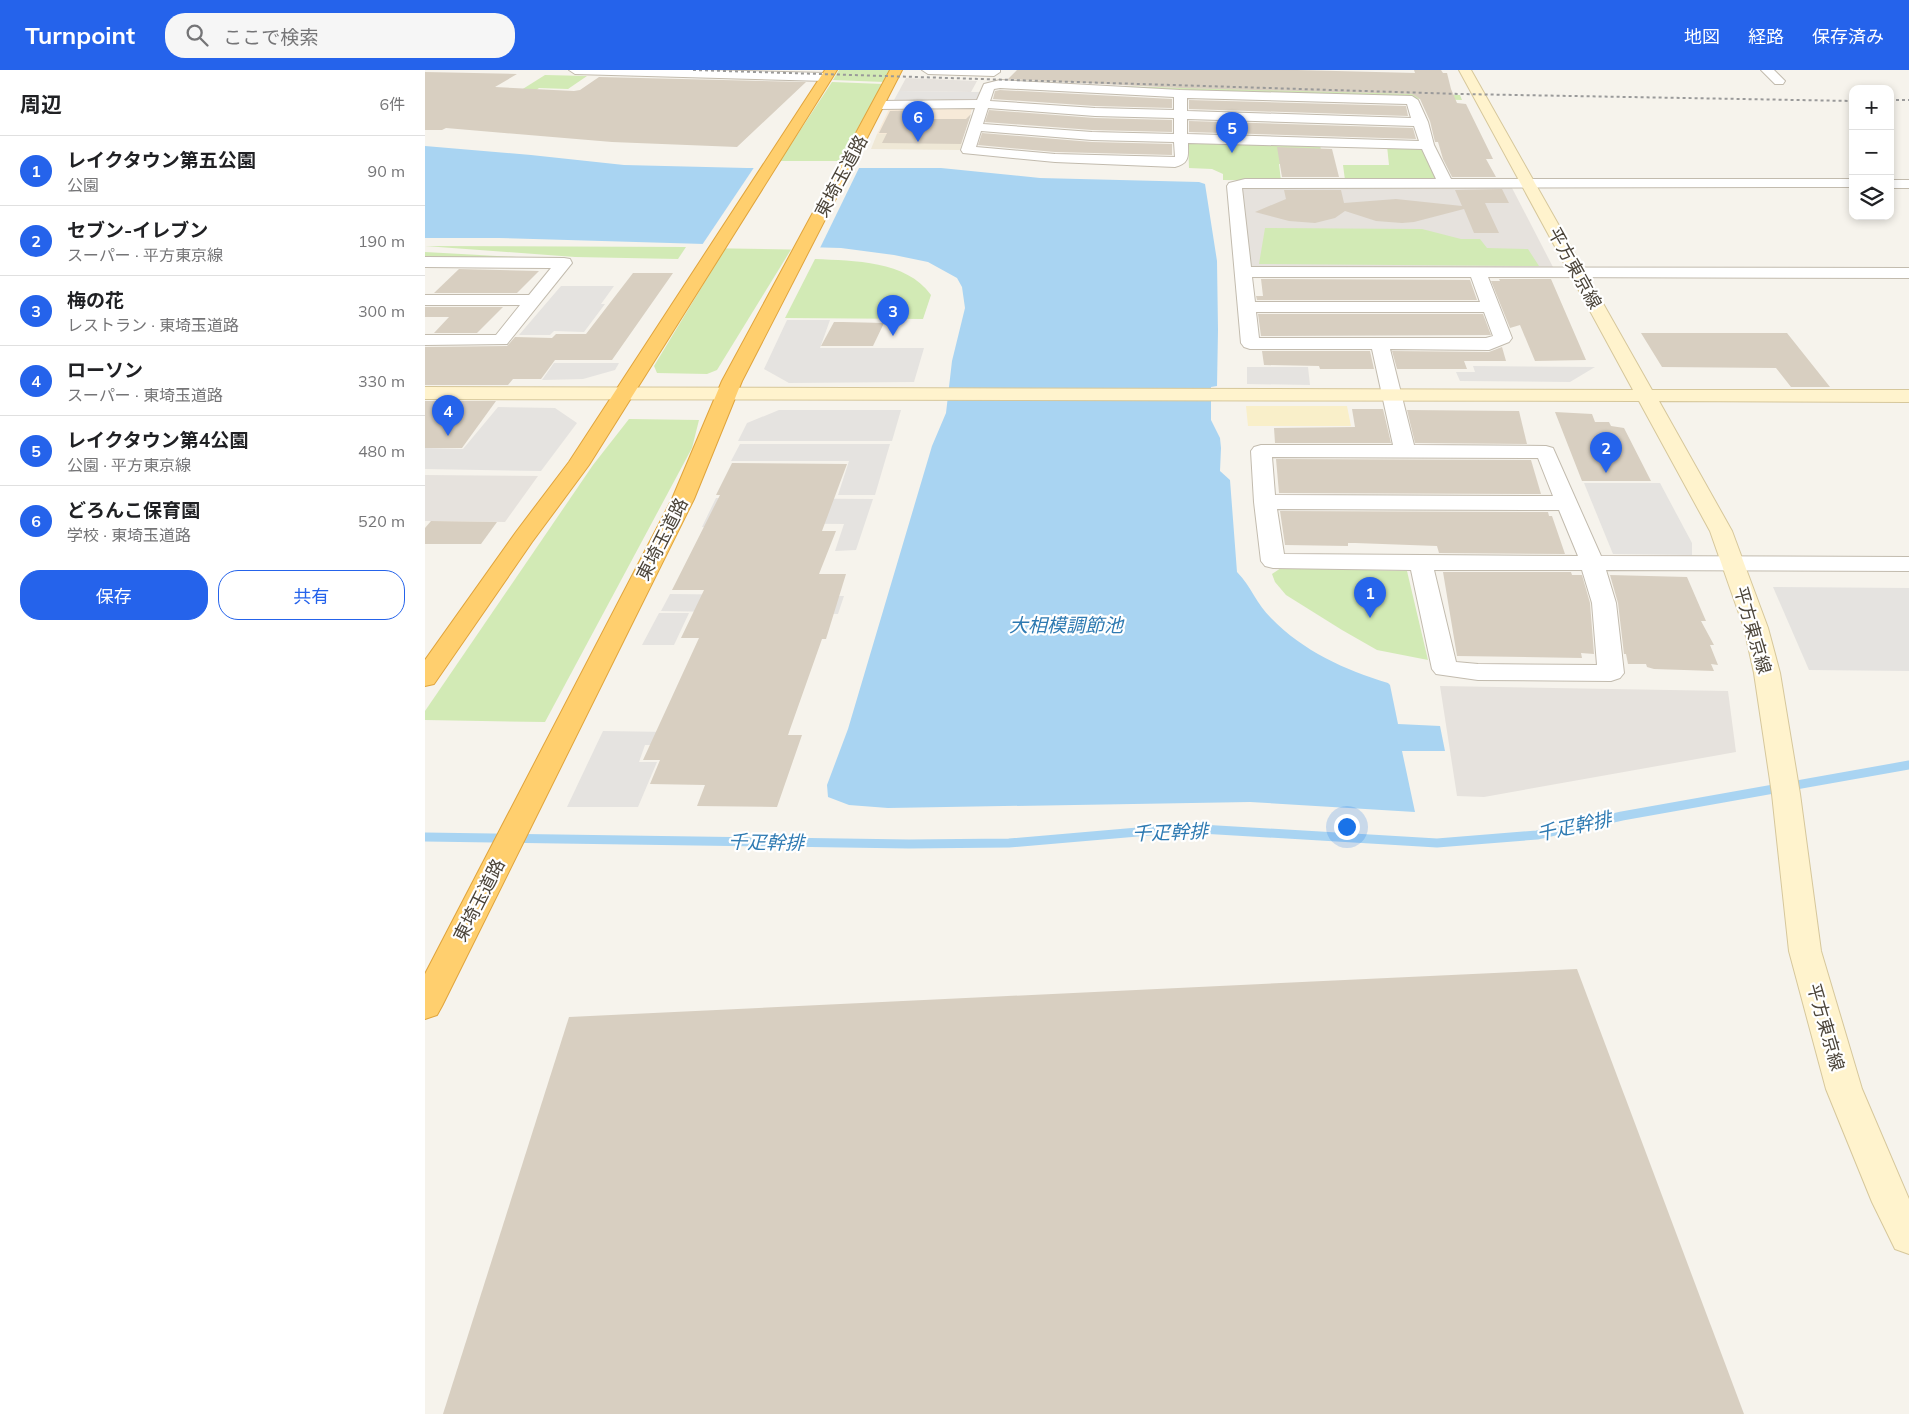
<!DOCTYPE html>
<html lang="ja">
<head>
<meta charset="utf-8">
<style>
	:root { --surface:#fff; --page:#f6f6f6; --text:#202124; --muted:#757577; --line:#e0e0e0; --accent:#2563eb }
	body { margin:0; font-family:Mulish,"Noto Sans JP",sans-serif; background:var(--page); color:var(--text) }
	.controls { position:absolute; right:15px; top:15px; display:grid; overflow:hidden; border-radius:10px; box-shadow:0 2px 8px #0003 }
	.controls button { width:45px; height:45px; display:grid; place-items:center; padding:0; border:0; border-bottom:1px solid var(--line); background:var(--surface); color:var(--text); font:25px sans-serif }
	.you { position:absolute; left:921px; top:756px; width:18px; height:18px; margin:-12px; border:4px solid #fff; border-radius:50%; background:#1a73e8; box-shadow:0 0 0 8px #1a73e833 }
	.badge { display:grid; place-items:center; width:32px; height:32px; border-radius:50%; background:var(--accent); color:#fff; font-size:16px; font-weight:700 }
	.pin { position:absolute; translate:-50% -41px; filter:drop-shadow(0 1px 2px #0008) }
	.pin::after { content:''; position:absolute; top:26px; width:18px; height:15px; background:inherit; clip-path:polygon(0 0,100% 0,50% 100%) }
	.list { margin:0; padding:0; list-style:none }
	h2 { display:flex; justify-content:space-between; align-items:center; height:65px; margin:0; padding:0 20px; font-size:21px }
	h2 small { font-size:16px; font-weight:400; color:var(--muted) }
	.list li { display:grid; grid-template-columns:32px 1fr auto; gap:15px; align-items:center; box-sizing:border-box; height:70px; padding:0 20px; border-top:1px solid var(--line) }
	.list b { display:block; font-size:19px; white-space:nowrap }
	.list p { margin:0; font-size:16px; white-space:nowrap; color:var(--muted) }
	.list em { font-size:16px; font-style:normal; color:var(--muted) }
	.actions { display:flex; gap:10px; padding:15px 20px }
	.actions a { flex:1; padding:11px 0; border:1px solid var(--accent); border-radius:20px; text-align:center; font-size:18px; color:var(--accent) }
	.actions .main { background:var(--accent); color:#fff }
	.icon { flex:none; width:28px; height:28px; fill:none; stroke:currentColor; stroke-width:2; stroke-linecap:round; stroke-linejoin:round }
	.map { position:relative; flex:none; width:1484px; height:1344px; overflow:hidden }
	header { display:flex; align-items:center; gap:30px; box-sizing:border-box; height:70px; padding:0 25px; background:var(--accent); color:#fff }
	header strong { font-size:24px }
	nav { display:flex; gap:28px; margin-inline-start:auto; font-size:18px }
	.search { width:350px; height:45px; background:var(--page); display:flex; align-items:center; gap:12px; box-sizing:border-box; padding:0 18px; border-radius:20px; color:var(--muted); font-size:19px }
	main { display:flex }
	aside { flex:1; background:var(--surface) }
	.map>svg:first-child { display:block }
</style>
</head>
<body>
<header>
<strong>Turnpoint</strong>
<div class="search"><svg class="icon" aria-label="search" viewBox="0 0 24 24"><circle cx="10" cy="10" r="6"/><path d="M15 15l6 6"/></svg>ここで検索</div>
<nav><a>地図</a><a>経路</a><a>保存済み</a></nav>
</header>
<main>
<aside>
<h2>周辺<small>6件</small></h2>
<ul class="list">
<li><span class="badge">1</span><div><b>レイクタウン第五公園</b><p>公園</p></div><em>90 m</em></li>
<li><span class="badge">2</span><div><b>セブン-イレブン</b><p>スーパー · 平方東京線</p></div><em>190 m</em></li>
<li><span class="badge">3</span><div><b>梅の花</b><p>レストラン · 東埼玉道路</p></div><em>300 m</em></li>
<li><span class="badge">4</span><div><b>ローソン</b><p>スーパー · 東埼玉道路</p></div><em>330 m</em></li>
<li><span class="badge">5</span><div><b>レイクタウン第4公園</b><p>公園 · 平方東京線</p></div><em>480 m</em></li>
<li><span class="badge">6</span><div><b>どろんこ保育園</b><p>学校 · 東埼玉道路</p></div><em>520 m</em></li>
</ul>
<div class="actions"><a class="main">保存</a><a>共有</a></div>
</aside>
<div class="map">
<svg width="1484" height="1344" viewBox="0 0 1484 1344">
	<rect width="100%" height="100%" fill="#f6f3ec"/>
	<!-- commercial -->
	<path fill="#f7ead8" d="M 465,37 L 539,37 L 547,39 L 539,64 L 452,64 Z"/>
	<!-- industrial -->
	<g fill="#e6e2dd">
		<path d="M 481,8 L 552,11 L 546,22 L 474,21 Z"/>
		<path d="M 1086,116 L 1129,199 L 835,199 L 826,196 L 817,118 Z"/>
		<path d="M 0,405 L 113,406 L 80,452 L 0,451 Z"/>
		<path d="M 1015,616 L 1303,621 L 1311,682 L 1059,727 L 1032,726 Z"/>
	</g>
	<!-- education -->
	<path fill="#efe8d6" d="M 452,64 L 539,64 L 535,80 L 446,79 Z"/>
	<!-- green -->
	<g fill="#d2eab5">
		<path d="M 414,0 L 465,0 L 459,12 L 408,10 Z"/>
		<path d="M 120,5 L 162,6 L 143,19 L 114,18 L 107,23 L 93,22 Z"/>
		<path d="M 407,12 L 458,14 L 414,91 L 355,91 Z"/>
		<path d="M 689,16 L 1035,25 L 1037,30 L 709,21 L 688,18 Z"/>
		<path d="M 763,72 L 895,74 L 898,94 L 854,94 L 856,111 L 798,110 L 798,104 L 787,99 L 764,98 Z"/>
		<path d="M 962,76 L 1000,79 L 1012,108 L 1006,110 L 920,110 L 918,95 L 964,95 Z"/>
		<path d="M 840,158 L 997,159 L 1036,169 L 1055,169 L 1062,178 L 1103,179 L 1114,196 L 834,194 Z"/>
		<path d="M 0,176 L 261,177 L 253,189 L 150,187 Z"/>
		<path d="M 301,177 L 367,178 L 292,300 L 282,304 L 232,303 L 229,296 Z"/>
		<path d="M 0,182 L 127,189 L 0,189 Z"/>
		<path d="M 390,189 C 429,191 481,190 506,225 L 498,249 L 360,248 Z"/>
		<path d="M 204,349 L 274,350 L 267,378 L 120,652 L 0,650 L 0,641 L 168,395 Z"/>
		<path d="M 856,498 L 982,501 L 1003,590 L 952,580 L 917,560 L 861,525 L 850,512 L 847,504 Z"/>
	</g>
	<!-- sand -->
	<path fill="#f9efc9" d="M 821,336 L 922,336 L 926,356 L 823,356 Z"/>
	<!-- parking -->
	<g fill="#e5e3e0">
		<path d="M 474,21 L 546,22 L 556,22 L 552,30 L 545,32 L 474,32 L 469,30 Z"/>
		<path d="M 136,216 L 189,216 L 176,234 L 180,234 L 159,262 L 129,261 L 125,265 L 94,265 Z"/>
		<path d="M 362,250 L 405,250 L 395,278 L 499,278 L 489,312 L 364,313 L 339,299 Z"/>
		<path d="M 129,293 L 194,293 L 190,300 L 158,309 L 117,310 Z"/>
		<path d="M 1048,296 L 1170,297 L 1145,312 L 1035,311 L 1031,302 L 1050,302 Z"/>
		<path d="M 822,297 L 883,297 L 885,315 L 822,314 Z"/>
		<path d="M 73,337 L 130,338 L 152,353 L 116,401 L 0,399 L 0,378 L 38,379 Z"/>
		<path d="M 354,340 L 476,340 L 467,371 L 313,371 L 322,353 Z"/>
		<path d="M 315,374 L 465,374 L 450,425 L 413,425 L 424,391 L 306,391 Z"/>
		<path d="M 1159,413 L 1235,413 L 1267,473 L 1267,485 L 1188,484 Z"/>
		<path d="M 291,428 L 448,429 L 431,480 L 410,481 L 419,454 L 312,453 L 310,458 L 277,457 Z"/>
		<path d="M 1348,517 L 1484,518 L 1484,601 L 1384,600 Z"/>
		<path d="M 245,524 L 419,526 L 413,544 L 236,541 Z"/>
		<path d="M 234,543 L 264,543 L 249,575 L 217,575 Z"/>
		<path d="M 178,661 L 244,662 L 238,675 L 220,675 L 214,692 L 232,692 L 213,737 L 142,737 Z"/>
	</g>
	<!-- water -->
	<path fill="#a9d4f2" d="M 0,76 L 106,85 L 199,95 L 322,98 L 516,98 L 615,108 L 774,112 L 780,114 L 792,191 L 793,260 L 792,316 L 786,317 L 786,350 L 795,368 L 796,378 L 795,401 L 805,410 L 812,502 C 826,516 832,535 846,548 C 878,581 920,600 963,613 L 965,615 L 973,654 L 1015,656 L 1020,681 L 977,681 L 990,742 L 825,732 L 463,738 L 424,735 L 403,727 L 402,715 L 423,659 L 507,376 L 521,343 L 527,291 L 540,238 L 537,217 L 532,208 L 503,192 L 469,185 L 416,178 L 74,168 L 0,168 Z"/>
	<!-- pier -->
	<path fill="#f6f3ec" d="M 330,96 L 435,96 L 394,180 L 275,178 Z"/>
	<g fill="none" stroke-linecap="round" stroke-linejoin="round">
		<!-- stream -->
		<path stroke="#a9d4f2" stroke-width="9" d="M 0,767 L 484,774 L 584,773 L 759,758 L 1012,773 L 1112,765 L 1197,746 L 1484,695"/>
	</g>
	<!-- building -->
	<g fill="#d8cfc1">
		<path d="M 592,0 L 872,0 L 990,3 L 989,0 L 1016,0 L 1018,3 L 1022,3 L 1026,19 L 1032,33 L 1041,34 L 1068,89 L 1061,89 L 1071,107 L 1027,107 L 1018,89 L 1013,72 L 1010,72 L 1005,51 L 995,29 L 987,24 L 755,18 L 583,9 Z"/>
		<path d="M 0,2 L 92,4 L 70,17 L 149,21 L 155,20 L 174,7 L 381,12 L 312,77 L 187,72 L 21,58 L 17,60 L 0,60 Z"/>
		<path d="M 575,20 L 747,29 L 747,38 L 670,36 L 568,29 L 570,21 Z"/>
		<path d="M 764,30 L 981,36 L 983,46 L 764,39 Z"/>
		<path d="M 497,40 L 493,49 L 541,49 L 546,44 L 536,74 L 457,73 L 462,63 L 454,63 L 465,41 Z"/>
		<path d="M 564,40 L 670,48 L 747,50 L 747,62 L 667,60 L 560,52 Z"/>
		<path d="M 764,51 L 988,58 L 991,69 L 764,62 Z"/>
		<path d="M 557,63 L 667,72 L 747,74 L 747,85 L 630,82 L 553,75 Z"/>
		<path d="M 852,77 L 907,79 L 914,107 L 857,107 Z"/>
		<path d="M 1077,119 L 1084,133 L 1060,133 L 1074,163 L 1049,163 L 1039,139 L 989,152 L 977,153 L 951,151 L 920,141 L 910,148 L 890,153 L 864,151 L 830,142 L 861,129 L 859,120 L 916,120 L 919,133 L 971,129 L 1037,136 L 1030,120 Z"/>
		<path d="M 34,199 L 114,201 L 92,223 L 9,223 Z"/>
		<path d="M 208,203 L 248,203 L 187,290 L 130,290 L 116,309 L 88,309 L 83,315 L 0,315 L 0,277 L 82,276 L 90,267 L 127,268 L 131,264 L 161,264 Z"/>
		<path d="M 836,209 L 1045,210 L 1052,230 L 832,230 L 831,226 L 838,226 Z"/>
		<path d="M 1074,209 L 1126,209 L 1161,290 L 1110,291 L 1095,255 L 1085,258 L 1066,211 L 1075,211 Z"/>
		<path d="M 0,237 L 78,237 L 52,263 L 9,263 L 24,247 L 0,247 Z"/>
		<path d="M 833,244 L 1058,244 L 1066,265 L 836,266 Z"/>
		<path d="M 409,252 L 418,252 L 459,253 L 448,276 L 396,276 Z"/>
		<path d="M 1216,263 L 1362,263 L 1405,317 L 1366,317 L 1351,298 L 1237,297 Z"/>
		<path d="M 1077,277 L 1081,291 L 1039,291 L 1042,299 L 972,299 L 967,281 L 1064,282 Z"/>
		<path d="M 837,281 L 945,281 L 949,299 L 895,299 L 894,296 L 839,295 Z"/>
		<path d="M 0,331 L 71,331 L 37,378 L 0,378 Z"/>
		<path d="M 927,339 L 958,339 L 966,373 L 850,373 L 849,358 L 930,357 Z"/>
		<path d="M 982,340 L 1094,341 L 1102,374 L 990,373 Z"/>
		<path d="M 1130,342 L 1167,344 L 1170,352 L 1184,352 L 1186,356 L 1199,358 L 1226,411 L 1157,411 Z"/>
		<path d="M 851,389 L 1106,390 L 1116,424 L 854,423 Z"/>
		<path d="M 307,393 L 422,394 L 397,461 L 411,461 L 394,504 L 421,504 L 401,569 L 397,569 L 363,665 L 377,665 L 352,737 L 272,736 L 280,715 L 225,714 L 235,690 L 218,690 L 274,568 L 256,568 L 279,520 L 247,520 L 295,425 L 291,425 Z"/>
		<path d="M 855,441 L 1123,442 L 1124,446 L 1127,446 L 1140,484 L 1014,483 L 1012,476 L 930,473 L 923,473 L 923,476 L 860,475 Z"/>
		<path d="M 6,451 L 72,452 L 56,474 L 0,474 L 0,458 Z"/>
		<path d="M 1018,502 L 1146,502 L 1147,505 L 1157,505 L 1165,533 L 1169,584 L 1156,583 L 1157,588 L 1032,586 Z"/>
		<path d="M 1185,505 L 1262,507 L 1281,551 L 1276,551 L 1289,575 L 1285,575 L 1293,595 L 1286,594 L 1289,601 L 1229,599 L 1222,597 L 1221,594 L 1203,594 L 1201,584 L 1199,584 L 1193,533 Z"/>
		<path d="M 1152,899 L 1319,1344 L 18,1344 L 144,947 Z"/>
	</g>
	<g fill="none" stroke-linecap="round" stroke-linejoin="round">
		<!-- street casing -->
		<g stroke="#c2bbae" stroke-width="2">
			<g id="street">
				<path d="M 144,0 L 281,0 L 401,3 L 407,7 L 401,11 L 150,4 Z"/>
				<path d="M 497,0 L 575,0 L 575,2 L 569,6 L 503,4 Z"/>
				<path d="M 1336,0 L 1349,0 L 1360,11 L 1358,14 L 1350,14 Z"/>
				<path d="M 575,10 L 755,20 L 987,26 L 993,30 L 1003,52 L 1009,75 L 1026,109 L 1428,109 L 1428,117 L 817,118 L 826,197 L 1484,198 L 1484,208 L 1063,207 L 1087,268 L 1084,272 L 1064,280 L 965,279 L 989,375 L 1121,376 L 1128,378 L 1176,486 L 1484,487 L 1484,501 L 1181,500 L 1191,533 L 1199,603 L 1195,608 L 1186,611 L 1053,610 L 1011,604 L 1007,599 L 986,500 L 848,498 L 840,496 L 836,491 L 829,432 L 826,381 L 829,377 L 836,375 L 968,375 L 947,279 L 825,279 L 819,277 L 816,273 L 802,116 L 804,113 L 820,109 L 1011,109 L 997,79 L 763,73 C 763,86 765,93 750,97 L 630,92 L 538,83 L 536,80 L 550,38 L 453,39 L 447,35 L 453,31 L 552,30 L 559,14 ZM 575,18 L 749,27 L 749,40 L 670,38 L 565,31 L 569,19 ZM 762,28 L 982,34 L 986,48 L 762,41 ZM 563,38 L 670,46 L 749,48 L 749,64 L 667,62 L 558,54 ZM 762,49 L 989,56 L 994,71 L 762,64 ZM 556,61 L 667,70 L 749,72 L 750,87 L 630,84 L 551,77 ZM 827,207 L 1046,207 L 1055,232 L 830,232 ZM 831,242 L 1059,242 L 1068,266 L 1061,268 L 834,268 ZM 847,387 L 1113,388 L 1128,426 L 850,425 ZM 852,439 L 1134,440 L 1153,486 L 859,484 ZM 1009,500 L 1157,500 L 1167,533 L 1172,595 L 1053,594 L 1031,592 Z"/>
				<rect x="1465" y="110" width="19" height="8"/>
				<path d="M 0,187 L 139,188 L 145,189 L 147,193 L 82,274 L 0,275 L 0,265 L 71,265 L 95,235 L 0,235 L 0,225 L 104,225 L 126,198 L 0,197 Z"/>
			</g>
		</g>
		<!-- secondary casing -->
		<g stroke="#d6c79b" stroke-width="2">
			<path id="secondary" d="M 1034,0 L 1046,0 L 1227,320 L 1484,320 L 1484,332 L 1234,331 L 1307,461 L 1343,558 L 1355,603 L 1375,724 L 1396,881 L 1437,1019 L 1484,1129 L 1484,1184 L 1470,1179 L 1447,1132 L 1401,1019 L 1364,881 L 1347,724 L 1329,603 L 1319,558 L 1285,461 L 1214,331 L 0,329 L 0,317 L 1208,320 Z"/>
		</g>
		<!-- highway casing -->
		<g stroke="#e0a43c" stroke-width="2">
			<g id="highway">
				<path d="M 400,0 L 412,0 L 164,395 L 107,472 L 9,614 L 0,616 L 0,590 L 91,462 L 144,392 Z"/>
				<path d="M 465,0 L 477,0 L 317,311 L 269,429 L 17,936 L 12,945 L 0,949 L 0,904 L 247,429 L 297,311 Z"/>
			</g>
		</g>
		<!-- street -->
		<use href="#street" fill="#fff" fill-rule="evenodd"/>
		<!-- secondary -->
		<use href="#secondary" fill="#fff3cd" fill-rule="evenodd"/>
		<!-- highway -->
		<use href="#highway" fill="#ffcf6e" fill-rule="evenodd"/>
		<!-- rail -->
		<g stroke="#9a9a9a" stroke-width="2" stroke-dasharray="3 3" stroke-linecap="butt">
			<path d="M 268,0 L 1035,24 L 1428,31"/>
			<path d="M 1465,30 L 1484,30"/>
		</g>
	</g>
	<g text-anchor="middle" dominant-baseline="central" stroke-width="4.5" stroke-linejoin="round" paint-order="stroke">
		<!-- street labels -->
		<g font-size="18" fill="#4b4439" stroke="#fff">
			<text transform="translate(416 106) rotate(-62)">東埼玉道路</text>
			<text transform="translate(1150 198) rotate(61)">平方東京線</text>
			<text transform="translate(237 469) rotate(-63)">東埼玉道路</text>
			<text transform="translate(1328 560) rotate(74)">平方東京線</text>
			<text transform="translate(54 830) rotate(-63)">東埼玉道路</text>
			<text transform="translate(1401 957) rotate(74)">平方東京線</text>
		</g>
		<!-- water labels -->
		<g font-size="19" font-style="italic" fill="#2e7ab2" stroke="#fff">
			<text x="641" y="555">大相模調節池</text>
			<text transform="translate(1149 756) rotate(-12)">千疋幹排</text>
			<text transform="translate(745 762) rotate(-2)">千疋幹排</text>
			<text transform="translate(341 772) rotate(1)">千疋幹排</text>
		</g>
	</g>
</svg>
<div class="controls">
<button>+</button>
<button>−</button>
<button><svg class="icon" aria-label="layers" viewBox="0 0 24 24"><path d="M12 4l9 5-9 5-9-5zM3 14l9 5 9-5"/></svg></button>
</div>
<div class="you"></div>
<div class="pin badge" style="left:945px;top:548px">1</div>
<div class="pin badge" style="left:1181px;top:403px">2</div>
<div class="pin badge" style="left:468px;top:266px">3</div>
<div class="pin badge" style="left:23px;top:366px">4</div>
<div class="pin badge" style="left:807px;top:83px">5</div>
<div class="pin badge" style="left:493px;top:72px">6</div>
</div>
</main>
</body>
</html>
